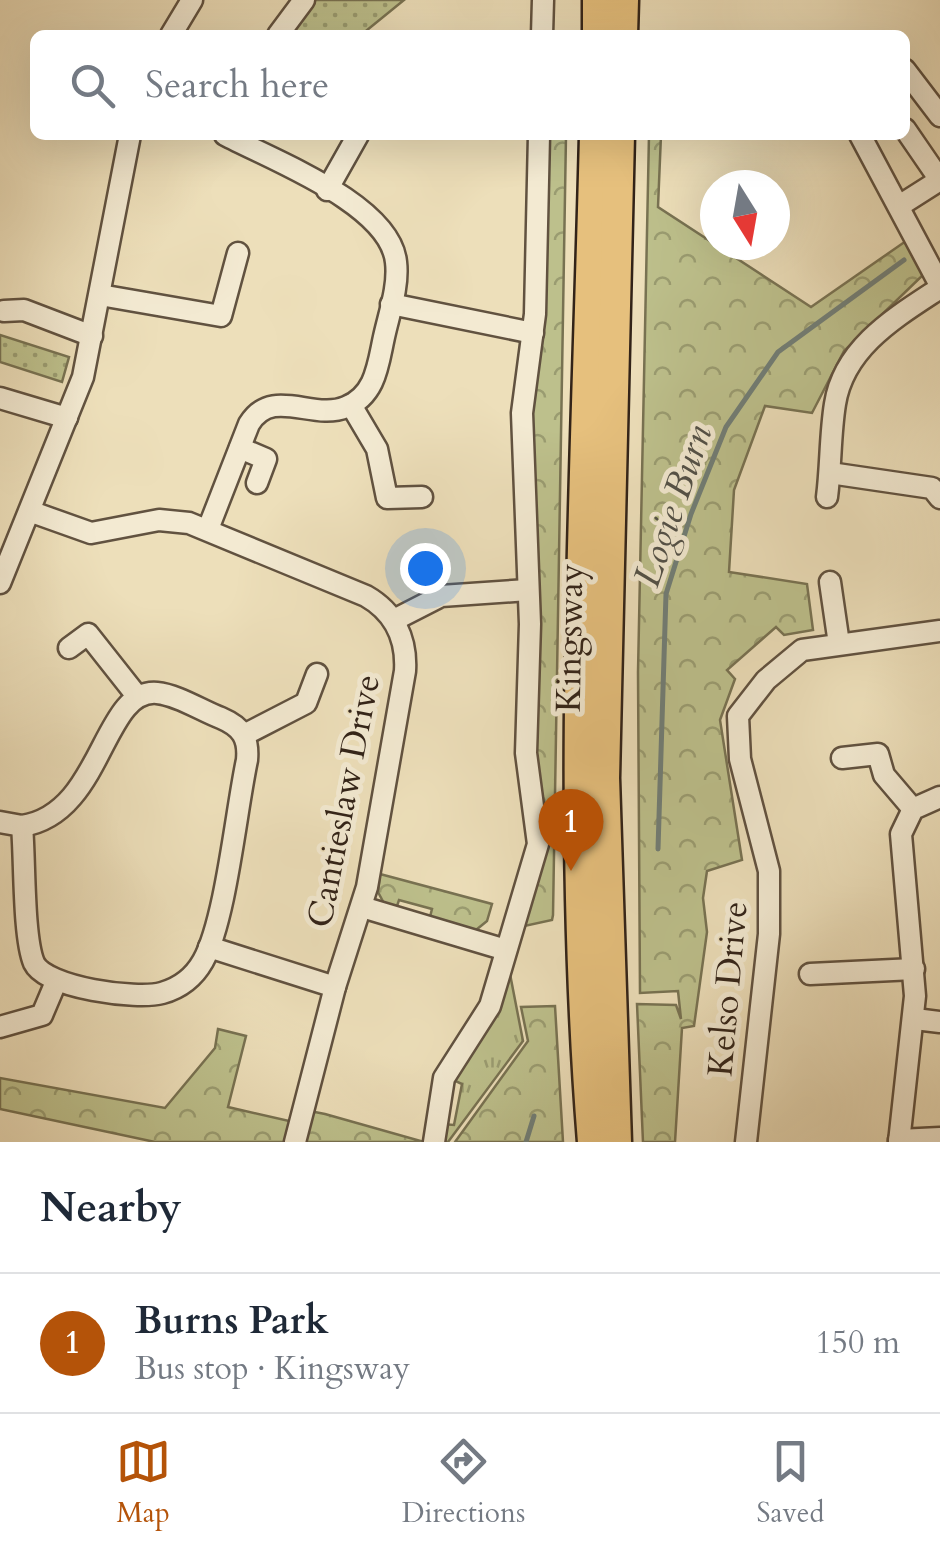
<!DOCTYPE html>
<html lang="en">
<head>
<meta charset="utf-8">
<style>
	:root { --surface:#fff; --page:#f6f6f7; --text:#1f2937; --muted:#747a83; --line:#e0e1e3; --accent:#b45309 }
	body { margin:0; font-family:Cardo,serif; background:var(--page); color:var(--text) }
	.compass { position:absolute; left:700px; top:170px; width:90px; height:90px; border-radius:50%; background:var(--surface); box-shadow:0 10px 40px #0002; rotate:169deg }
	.you { position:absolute; left:425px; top:568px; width:35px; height:35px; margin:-25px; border:8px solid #fff; border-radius:50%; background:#1a73e8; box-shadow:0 0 0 15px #1a73e833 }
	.badge { display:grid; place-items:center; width:65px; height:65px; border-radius:50%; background:var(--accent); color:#fff; font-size:32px; font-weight:700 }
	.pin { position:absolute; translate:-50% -82px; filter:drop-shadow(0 2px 5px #0008) }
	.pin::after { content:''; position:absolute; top:52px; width:35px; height:30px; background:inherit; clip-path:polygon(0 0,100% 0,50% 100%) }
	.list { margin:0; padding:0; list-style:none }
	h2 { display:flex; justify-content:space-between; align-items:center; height:130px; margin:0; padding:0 40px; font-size:42px }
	h2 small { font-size:32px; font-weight:400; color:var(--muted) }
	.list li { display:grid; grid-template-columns:65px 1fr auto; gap:30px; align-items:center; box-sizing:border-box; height:140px; padding:0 40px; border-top:2px solid var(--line) }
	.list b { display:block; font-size:38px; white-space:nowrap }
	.list p { margin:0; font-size:32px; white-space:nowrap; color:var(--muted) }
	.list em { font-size:32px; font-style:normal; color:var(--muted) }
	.icon { flex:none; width:55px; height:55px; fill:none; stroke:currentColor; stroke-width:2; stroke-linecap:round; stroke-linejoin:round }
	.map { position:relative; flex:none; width:940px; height:1142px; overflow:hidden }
	.search { position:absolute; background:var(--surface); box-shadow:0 10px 40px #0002; left:30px; right:30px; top:30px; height:110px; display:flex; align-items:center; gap:25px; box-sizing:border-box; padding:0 35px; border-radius:15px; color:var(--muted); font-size:38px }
	.sheet { height:270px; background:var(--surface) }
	nav { display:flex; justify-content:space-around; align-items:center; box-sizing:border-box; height:140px; border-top:2px solid var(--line); background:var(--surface); font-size:28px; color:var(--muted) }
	nav a { display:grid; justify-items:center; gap:5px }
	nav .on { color:var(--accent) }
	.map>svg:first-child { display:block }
</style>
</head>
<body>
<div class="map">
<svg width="940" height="1142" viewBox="0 0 940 1142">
	<defs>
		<pattern id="grass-tufts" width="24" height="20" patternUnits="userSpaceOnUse" patternTransform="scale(2.5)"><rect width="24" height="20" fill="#bdc08c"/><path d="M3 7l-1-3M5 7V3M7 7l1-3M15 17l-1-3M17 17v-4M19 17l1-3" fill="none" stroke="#9a9c71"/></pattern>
		<pattern id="forest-crowns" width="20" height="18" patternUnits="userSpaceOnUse" patternTransform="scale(2.5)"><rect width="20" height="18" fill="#bdc08c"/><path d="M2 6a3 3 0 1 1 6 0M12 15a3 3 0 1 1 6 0" fill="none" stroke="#9a9c71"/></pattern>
		<pattern id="park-dots" width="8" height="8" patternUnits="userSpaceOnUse" patternTransform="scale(2.5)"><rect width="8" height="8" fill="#bdc08c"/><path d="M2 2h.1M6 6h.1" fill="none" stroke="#9a9c71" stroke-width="1.8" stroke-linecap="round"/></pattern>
	</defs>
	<rect width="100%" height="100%" fill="#eddfba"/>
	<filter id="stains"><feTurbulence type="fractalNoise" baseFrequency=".002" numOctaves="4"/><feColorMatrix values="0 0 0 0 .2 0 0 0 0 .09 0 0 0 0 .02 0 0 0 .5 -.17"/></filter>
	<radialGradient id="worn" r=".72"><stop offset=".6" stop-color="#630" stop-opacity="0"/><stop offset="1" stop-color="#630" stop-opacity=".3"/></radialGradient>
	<!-- grass -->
	<path fill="url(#grass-tufts)" stroke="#787252" stroke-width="2.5" d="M 510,974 L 523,1041 L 448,1142 L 439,1142 L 442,1124 L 454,1125 L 462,1084 L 451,1079 Z"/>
	<!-- forest -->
	<g fill="url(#forest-crowns)" stroke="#787252" stroke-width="2.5">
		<path d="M 545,135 L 566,135 L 553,915 L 552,920 L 520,927 L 535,783 L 528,402 Z"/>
		<path d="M 649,135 L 661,135 L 658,207 L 811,307 L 906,241 L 924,274 L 844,351 L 812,413 L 765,406 L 734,490 L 729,572 L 807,584 L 813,630 L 784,635 L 776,627 L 727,670 L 735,679 L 720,720 L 742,860 L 707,871 L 703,898 L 707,932 L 694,1026 L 682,1028 L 675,1142 L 643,1142 L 637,1004 L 676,1005 L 681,1019 L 678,991 L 640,993 L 638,672 Z"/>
		<path d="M 380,874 L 492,904 L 487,921 L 471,934 L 429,921 L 432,909 L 399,900 L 395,912 L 387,909 L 378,892 Z"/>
		<path d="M 555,1006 L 563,1142 L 455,1142 L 528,1041 L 521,1007 Z"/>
		<path d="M 218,1029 L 246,1036 L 228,1107 L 289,1121 L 315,1112 L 325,1114 L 424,1142 L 155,1142 L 0,1109 L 0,1078 L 165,1108 L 215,1048 Z"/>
	</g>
	<!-- park -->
	<g fill="url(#park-dots)" stroke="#787252" stroke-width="2.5">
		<path d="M 309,0 L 404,0 L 361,35 L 282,35 Z"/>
		<path d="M 0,335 L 69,357 L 62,382 L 0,362 Z"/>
	</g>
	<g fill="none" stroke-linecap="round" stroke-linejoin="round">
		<!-- stream -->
		<g stroke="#717e77" stroke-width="5">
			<path d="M 658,849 L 666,594 L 691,514 L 726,427 L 778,352 L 904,260"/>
			<path d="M 526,1142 L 534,1116"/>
		</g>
		<!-- minor casing -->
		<g stroke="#615240" stroke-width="25">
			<g id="minor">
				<path d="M 171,35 L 192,0"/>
				<path d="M 278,35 L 304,0"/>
				<path d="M 542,35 L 543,0"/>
				<path d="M 905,70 L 940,116"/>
				<path d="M 905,129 L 940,180"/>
				<path d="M 860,135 L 940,285"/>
				<path d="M 327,190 L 358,135"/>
				<path d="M 899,206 L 940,180"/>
				<path d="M 100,295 L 221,316 L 238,253"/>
				<path d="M 391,304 L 533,333"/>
				<path d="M 4,311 L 24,310 L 92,336"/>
				<path d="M 0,398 L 67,418"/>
				<path d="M 351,405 L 377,449 L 387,498 L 422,497"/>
				<path d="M 240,448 L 266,459 L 257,483"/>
				<path d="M 830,473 L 932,488 L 940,498"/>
				<path d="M 827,497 C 831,466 830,435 835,404 C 844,347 896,317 940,288"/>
				<path d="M 32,512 L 91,533 L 159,520 L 189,523 L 366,596 C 394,612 407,638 405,671 L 367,887 L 335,987 L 295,1142"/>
				<path d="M 208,529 L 249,424 C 272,386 313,421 346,407 C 376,395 378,364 384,337 C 389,314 399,286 396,262 C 390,204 272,160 225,135"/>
				<path d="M 830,582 L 839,644"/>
				<path d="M 0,583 L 83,377 L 130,135"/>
				<path d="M 394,620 L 441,596 L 528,590"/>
				<path d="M 69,648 L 88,634 L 137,696"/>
				<path d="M 244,735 L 306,703 L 317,674"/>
				<path d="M 842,758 L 878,754 L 884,775 L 913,809"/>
				<path d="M 0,822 L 22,826 C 25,858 23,937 34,963 C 46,988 137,1000 162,993 C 180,988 194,977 203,961 C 226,919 236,811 247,760 C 249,738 242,727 221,718 C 202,711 178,695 157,693 C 102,688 103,814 22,826"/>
				<path d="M 362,907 L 506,950"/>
				<path d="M 209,947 L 335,987"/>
				<path d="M 810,974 L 914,969"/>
				<path d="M 915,1019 L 940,1022"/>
				<path d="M 0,1027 L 42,1015 L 56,982"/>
				<path d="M 899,1140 L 940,1138"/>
				<path d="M 434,1142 L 444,1078 L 490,1006 L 538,844 L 526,753 L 530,624 L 522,413 L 535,314 L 539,135"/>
				<path d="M 746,1142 L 769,934 L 769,871 L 740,759 L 738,716 L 766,680 L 802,650 L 940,631"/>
				<path d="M 899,1142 L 915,996 L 901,834 L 913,809 L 940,797"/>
			</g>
		</g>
		<!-- highway casing -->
		<g stroke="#322318" stroke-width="35">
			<g id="highway">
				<path d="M 598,35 L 598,0"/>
				<path d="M 622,35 L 623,0"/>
				<path d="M 593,1142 C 566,808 587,470 595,135"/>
				<path d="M 616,1142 L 604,778 L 619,135"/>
			</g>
		</g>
		<!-- minor -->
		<use href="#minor" stroke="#f3ead2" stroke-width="20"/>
		<!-- highway -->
		<use href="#highway" stroke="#e6c07d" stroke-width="30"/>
	</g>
	<g text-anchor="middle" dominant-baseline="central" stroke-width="10" stroke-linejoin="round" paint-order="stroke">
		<!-- street labels -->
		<g font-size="35" fill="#322318" stroke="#f3ead2">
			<text transform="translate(570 638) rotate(-89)">Kingsway</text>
			<text transform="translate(344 801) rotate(-79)">Cantieslaw Drive</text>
			<text transform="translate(728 989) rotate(-85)">Kelso Drive</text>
		</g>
		<!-- water labels -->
		<g font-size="38" font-style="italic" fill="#525148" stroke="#f3ead2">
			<text transform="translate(673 506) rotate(-71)">Logie Burn</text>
		</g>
	</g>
	<rect width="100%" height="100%" filter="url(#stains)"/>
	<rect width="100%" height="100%" fill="url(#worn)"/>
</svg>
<svg class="compass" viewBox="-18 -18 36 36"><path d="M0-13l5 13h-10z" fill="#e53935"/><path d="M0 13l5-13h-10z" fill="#747a83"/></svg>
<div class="you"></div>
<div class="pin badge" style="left:571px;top:871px">1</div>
<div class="search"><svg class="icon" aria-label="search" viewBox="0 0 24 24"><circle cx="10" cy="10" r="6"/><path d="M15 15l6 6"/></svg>Search here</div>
</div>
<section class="sheet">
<h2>Nearby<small></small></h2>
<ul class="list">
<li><span class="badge">1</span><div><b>Burns Park</b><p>Bus stop · Kingsway</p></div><em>150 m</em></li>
</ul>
</section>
<nav>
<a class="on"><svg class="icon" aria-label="map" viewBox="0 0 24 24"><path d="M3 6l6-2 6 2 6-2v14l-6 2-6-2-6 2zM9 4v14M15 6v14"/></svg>Map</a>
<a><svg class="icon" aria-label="directions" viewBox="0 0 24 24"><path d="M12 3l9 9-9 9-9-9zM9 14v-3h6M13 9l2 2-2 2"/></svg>Directions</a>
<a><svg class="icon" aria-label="saved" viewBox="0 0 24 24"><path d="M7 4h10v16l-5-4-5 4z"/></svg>Saved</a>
</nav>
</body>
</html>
